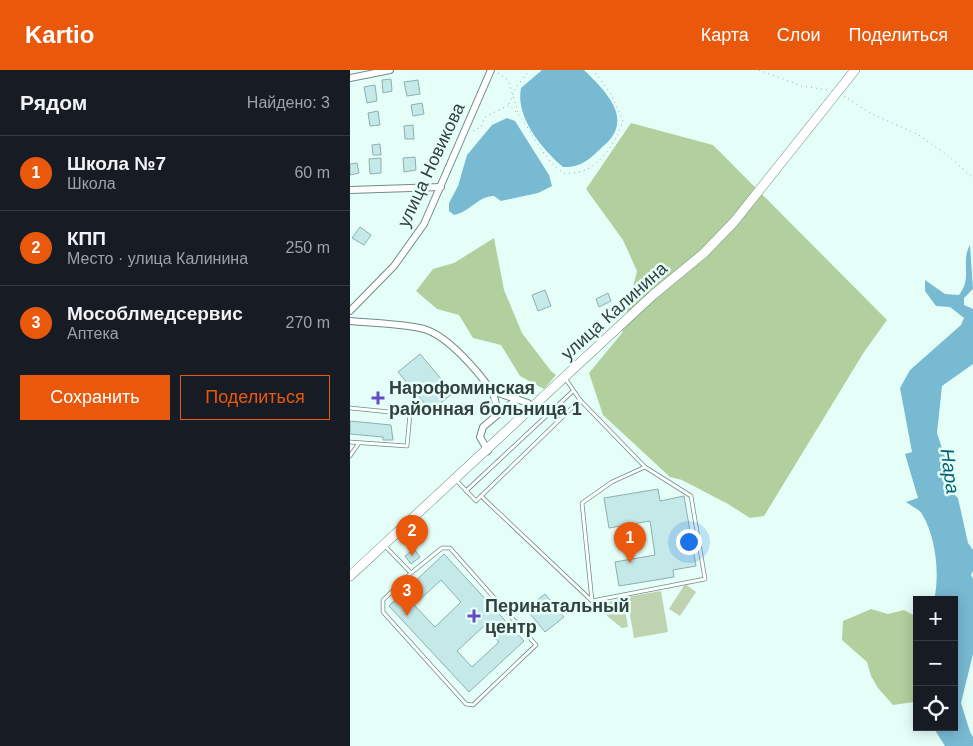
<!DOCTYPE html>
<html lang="ru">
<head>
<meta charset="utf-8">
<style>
	:root { --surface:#171b24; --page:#242831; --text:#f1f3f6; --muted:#9ea1a6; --line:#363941; --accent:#ea580c }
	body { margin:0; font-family:Arial,sans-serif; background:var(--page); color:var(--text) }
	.controls { position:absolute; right:15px; bottom:15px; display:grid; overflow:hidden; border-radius:0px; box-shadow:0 2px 12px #0003 }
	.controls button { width:45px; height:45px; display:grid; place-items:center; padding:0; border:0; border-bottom:1px solid var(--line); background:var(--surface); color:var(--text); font:25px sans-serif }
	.you { position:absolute; left:338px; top:471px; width:18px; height:18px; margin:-12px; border:4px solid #fff; border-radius:50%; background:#1a73e8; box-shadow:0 0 0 8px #1a73e833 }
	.badge { display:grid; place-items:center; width:32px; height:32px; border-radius:50%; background:var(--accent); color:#fff; font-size:16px; font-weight:700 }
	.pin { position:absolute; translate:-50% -41px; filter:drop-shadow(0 1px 2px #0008) }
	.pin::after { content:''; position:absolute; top:26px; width:18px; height:15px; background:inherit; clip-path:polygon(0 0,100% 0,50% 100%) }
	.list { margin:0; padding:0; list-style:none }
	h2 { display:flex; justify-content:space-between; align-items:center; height:65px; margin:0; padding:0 20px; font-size:21px }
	h2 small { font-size:16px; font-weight:400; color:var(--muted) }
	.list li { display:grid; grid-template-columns:32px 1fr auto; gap:15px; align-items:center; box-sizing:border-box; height:75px; padding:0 20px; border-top:1px solid var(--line) }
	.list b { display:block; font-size:19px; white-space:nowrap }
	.list p { margin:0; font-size:16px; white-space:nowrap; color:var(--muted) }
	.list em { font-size:16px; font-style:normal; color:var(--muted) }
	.actions { display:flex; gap:10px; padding:15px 20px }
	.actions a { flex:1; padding:11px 0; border:1px solid var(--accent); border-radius:0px; text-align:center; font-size:18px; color:var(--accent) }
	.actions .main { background:var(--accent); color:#fff }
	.icon { flex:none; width:28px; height:28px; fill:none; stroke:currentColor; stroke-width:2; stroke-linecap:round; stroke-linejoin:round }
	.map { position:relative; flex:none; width:623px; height:676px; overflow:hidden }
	header { display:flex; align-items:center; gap:30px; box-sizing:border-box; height:70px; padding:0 25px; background:var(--accent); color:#fff }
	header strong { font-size:24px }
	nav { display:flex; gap:28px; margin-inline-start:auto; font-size:18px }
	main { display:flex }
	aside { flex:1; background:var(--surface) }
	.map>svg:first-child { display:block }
</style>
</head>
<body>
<header>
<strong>Kartio</strong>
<nav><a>Карта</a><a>Слои</a><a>Поделиться</a></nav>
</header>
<main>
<aside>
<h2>Рядом<small>Найдено: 3</small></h2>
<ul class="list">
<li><span class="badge">1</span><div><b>Школа №7</b><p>Школа</p></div><em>60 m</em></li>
<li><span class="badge">2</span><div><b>КПП</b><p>Место · улица Калинина</p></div><em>250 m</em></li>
<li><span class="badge">3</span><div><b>Мособлмедсервис</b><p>Аптека</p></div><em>270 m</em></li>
</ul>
<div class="actions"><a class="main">Сохранить</a><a>Поделиться</a></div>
</aside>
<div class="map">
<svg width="623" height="676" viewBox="0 0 623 676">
	<rect width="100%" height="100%" fill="#e5fff8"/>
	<!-- green -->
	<g fill="#bfd3b1">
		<path d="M 335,514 L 346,522 L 330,546 L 319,539 Z"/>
		<path d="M 311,521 L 318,562 L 284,568 L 277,527 Z"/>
		<path d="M 273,529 L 278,557 L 272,558 L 257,546 L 254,533 Z"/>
	</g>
	<!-- forest -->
	<g fill="#b2cf9e">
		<path d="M 281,53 L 363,75 L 537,250 L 514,282 L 414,446 L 400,448 L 378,434 L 332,410 L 320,407 L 253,345 L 239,303 L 272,263 L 287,201 L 273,170 L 236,119 Z"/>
		<path d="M 144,168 L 154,220 L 172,263 L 201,301 L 206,305 L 194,319 L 170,306 L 151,275 L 123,268 L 109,245 L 87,239 L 66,221 L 83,199 L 104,193 Z"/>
		<path d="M 521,539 L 538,544 L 554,540 L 567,547 L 564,632 L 543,635 L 528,618 L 521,606 L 517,592 L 492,570 L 493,551 Z"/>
	</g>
	<!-- water -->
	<g fill="#78bad1">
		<path d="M 192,0 L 234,0 C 247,13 274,37 266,59 C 263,69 254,75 247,82 C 237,92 227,98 213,97 C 192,79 165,47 171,18 Z"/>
		<path d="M 157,48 L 165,51 L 199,105 L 202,116 L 188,123 L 151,131 L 144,126 C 128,126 120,142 104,145 L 99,141 L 99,133 L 108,116 L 117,85 L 142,55 Z"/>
		<path d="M 620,175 L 623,219 L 614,228 L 614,235 L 623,239 L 623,294 L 592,316 L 587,363 L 595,387 L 603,423 L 608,428 L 618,473 L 623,480 L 623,501 L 621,505 L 623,509 L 623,584 L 611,633 L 620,662 L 623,667 L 623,676 L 595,676 L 583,657 L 604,657 L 604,530 L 584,530 C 590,505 586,467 572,444 C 569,439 561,436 556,432 L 568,428 L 555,384 L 562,382 L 550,318 L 560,300 L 611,255 L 614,248 L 600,237 L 586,236 L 575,221 L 575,210 L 595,224 L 609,225 C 623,207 610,193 620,175 Z"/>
	</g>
	<!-- building -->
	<g fill="#c5e8e9" stroke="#8eafb0" fill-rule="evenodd">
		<path d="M 41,9 L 42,21 L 33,23 L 32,10 Z"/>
		<path d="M 68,10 L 70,24 L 57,26 L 54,12 Z"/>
		<path d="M 25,15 L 27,31 L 17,33 L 14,17 Z"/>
		<path d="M 72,33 L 74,44 L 63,46 L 61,35 Z"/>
		<path d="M 28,41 L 30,55 L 20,56 L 18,43 Z"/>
		<path d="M 63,55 L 64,69 L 55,69 L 54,56 Z"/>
		<path d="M 30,74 L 31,85 L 23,85 L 22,75 Z"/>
		<path d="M 65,87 L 66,100 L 54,102 L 53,88 Z"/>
		<path d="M 31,88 L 31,103 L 20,104 L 19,89 Z"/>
		<path d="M 7,93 L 9,103 L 0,105 L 0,94 Z"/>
		<path d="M 10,157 L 21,165 L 14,175 L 2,168 Z"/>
		<path d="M 195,220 L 201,236 L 188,241 L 182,225 Z"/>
		<path d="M 258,223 L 261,231 L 249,237 L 246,229 Z"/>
		<path d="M 70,284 L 103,323 L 81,341 L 48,302 Z"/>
		<path d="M 0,351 L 41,355 L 43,370 L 33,370 L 33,367 L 0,364 Z"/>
		<path d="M 308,419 L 310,431 L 334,426 L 346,496 L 323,500 L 324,507 L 269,516 L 265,492 L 305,485 L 300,451 L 259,458 L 254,428 Z"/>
		<path d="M 64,479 L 70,487 L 61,494 L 55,486 Z"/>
		<path d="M 94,484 L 174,571 L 119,622 L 39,536 ZM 91,510 L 111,532 L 85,557 L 64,535 ZM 134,556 L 149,572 L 122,597 L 107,581 Z"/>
		<path d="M 195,524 L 214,547 L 195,562 L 176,539 Z"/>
	</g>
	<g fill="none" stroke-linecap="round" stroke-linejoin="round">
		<!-- lane casing -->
		<g stroke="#6f8d85" stroke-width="4.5">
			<g id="lane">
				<path d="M 0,338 L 60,344 L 57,376 L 0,372"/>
				<path d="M 0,386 L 9,373"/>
				<path d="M 106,410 L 126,431 L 230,330"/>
				<path d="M 116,421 L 223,321"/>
				<path d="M 131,426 L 242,531 L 355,509 L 341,426 L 295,397 L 230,330 L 215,308"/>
				<path d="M 34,475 L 61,503 L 33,530 L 33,542 L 116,634 L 123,635 L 186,575 L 100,478 L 92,478 L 61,503"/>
				<path d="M 242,531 L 232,433 L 262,412 L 295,397"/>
			</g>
		</g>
		<!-- street casing -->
		<g stroke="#6f8d85" stroke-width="8">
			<g id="street">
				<path d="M 0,8 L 40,0"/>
				<path d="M 0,120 L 91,117"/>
				<path d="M 0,241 L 44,196 L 74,154 L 141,0"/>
				<path d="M 0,251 C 19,253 61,254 77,260 C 99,268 127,300 141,320 C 145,327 147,337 146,346 L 133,357 L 130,367 L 138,381"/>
				<path d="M 142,321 L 178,333 L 182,338"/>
				<path d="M 146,346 L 167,329"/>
			</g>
		</g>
		<!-- secondary casing -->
		<g stroke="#6f8d85" stroke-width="10">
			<path id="secondary" d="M 0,506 L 303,225 L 354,183 L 384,152 L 505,0"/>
		</g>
		<!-- path -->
		<g stroke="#93a7a2" stroke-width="1" stroke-dasharray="1 4" stroke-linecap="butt">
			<path d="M 409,0 L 452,16 L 478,20"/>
			<path d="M 148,3 L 158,10 L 168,42"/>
			<path d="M 494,26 L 520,43 L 567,64 L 596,84 L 623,108"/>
			<path d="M 159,34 L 166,17 L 180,0"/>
			<path d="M 123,61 L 131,57 L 135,47 L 159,35 C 182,55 187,85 215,104 C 221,103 229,103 235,100 C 253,93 268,68 273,51 L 261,24 L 243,0"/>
		</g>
		<!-- lane -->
		<use href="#lane" stroke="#fff" stroke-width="3"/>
		<!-- street -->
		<use href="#street" stroke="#fff" stroke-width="6"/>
		<!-- secondary -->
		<use href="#secondary" stroke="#fff" stroke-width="9"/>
	</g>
	<!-- markers -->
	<g fill="#654cc5" stroke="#e5fff8" stroke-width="2">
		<path d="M25.5 320.5h5v5h5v5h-5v5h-5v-5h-5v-5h5z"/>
		<path d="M121.5 538.5h5v5h5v5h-5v5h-5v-5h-5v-5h5z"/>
	</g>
	<g text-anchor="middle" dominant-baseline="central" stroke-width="5" stroke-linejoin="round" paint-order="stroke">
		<!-- street labels -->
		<g font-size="18" fill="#33403d" stroke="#e5fff8">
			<text transform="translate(81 95) rotate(-65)">улица Новикова</text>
			<text transform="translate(264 241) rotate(-42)">улица Калинина</text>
		</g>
		<!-- poi labels -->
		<g font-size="18" font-weight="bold" fill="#33403d" stroke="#e5fff8" text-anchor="start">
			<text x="39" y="318">Нарофоминская<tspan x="39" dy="21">районная больница 1</tspan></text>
			<text x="135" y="536">Перинатальный<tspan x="135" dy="21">центр</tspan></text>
		</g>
		<!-- water labels -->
		<g font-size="19" font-style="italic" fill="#006076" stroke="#e5fff8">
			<text transform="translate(600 401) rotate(82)">Нара</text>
		</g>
	</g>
</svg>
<div class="controls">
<button>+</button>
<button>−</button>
<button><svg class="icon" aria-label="locate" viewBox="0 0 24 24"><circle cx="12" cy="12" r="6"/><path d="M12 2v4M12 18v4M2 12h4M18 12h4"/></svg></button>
</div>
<div class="you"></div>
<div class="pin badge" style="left:280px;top:493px">1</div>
<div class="pin badge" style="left:62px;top:486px">2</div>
<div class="pin badge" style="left:57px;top:546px">3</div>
</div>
</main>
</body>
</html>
